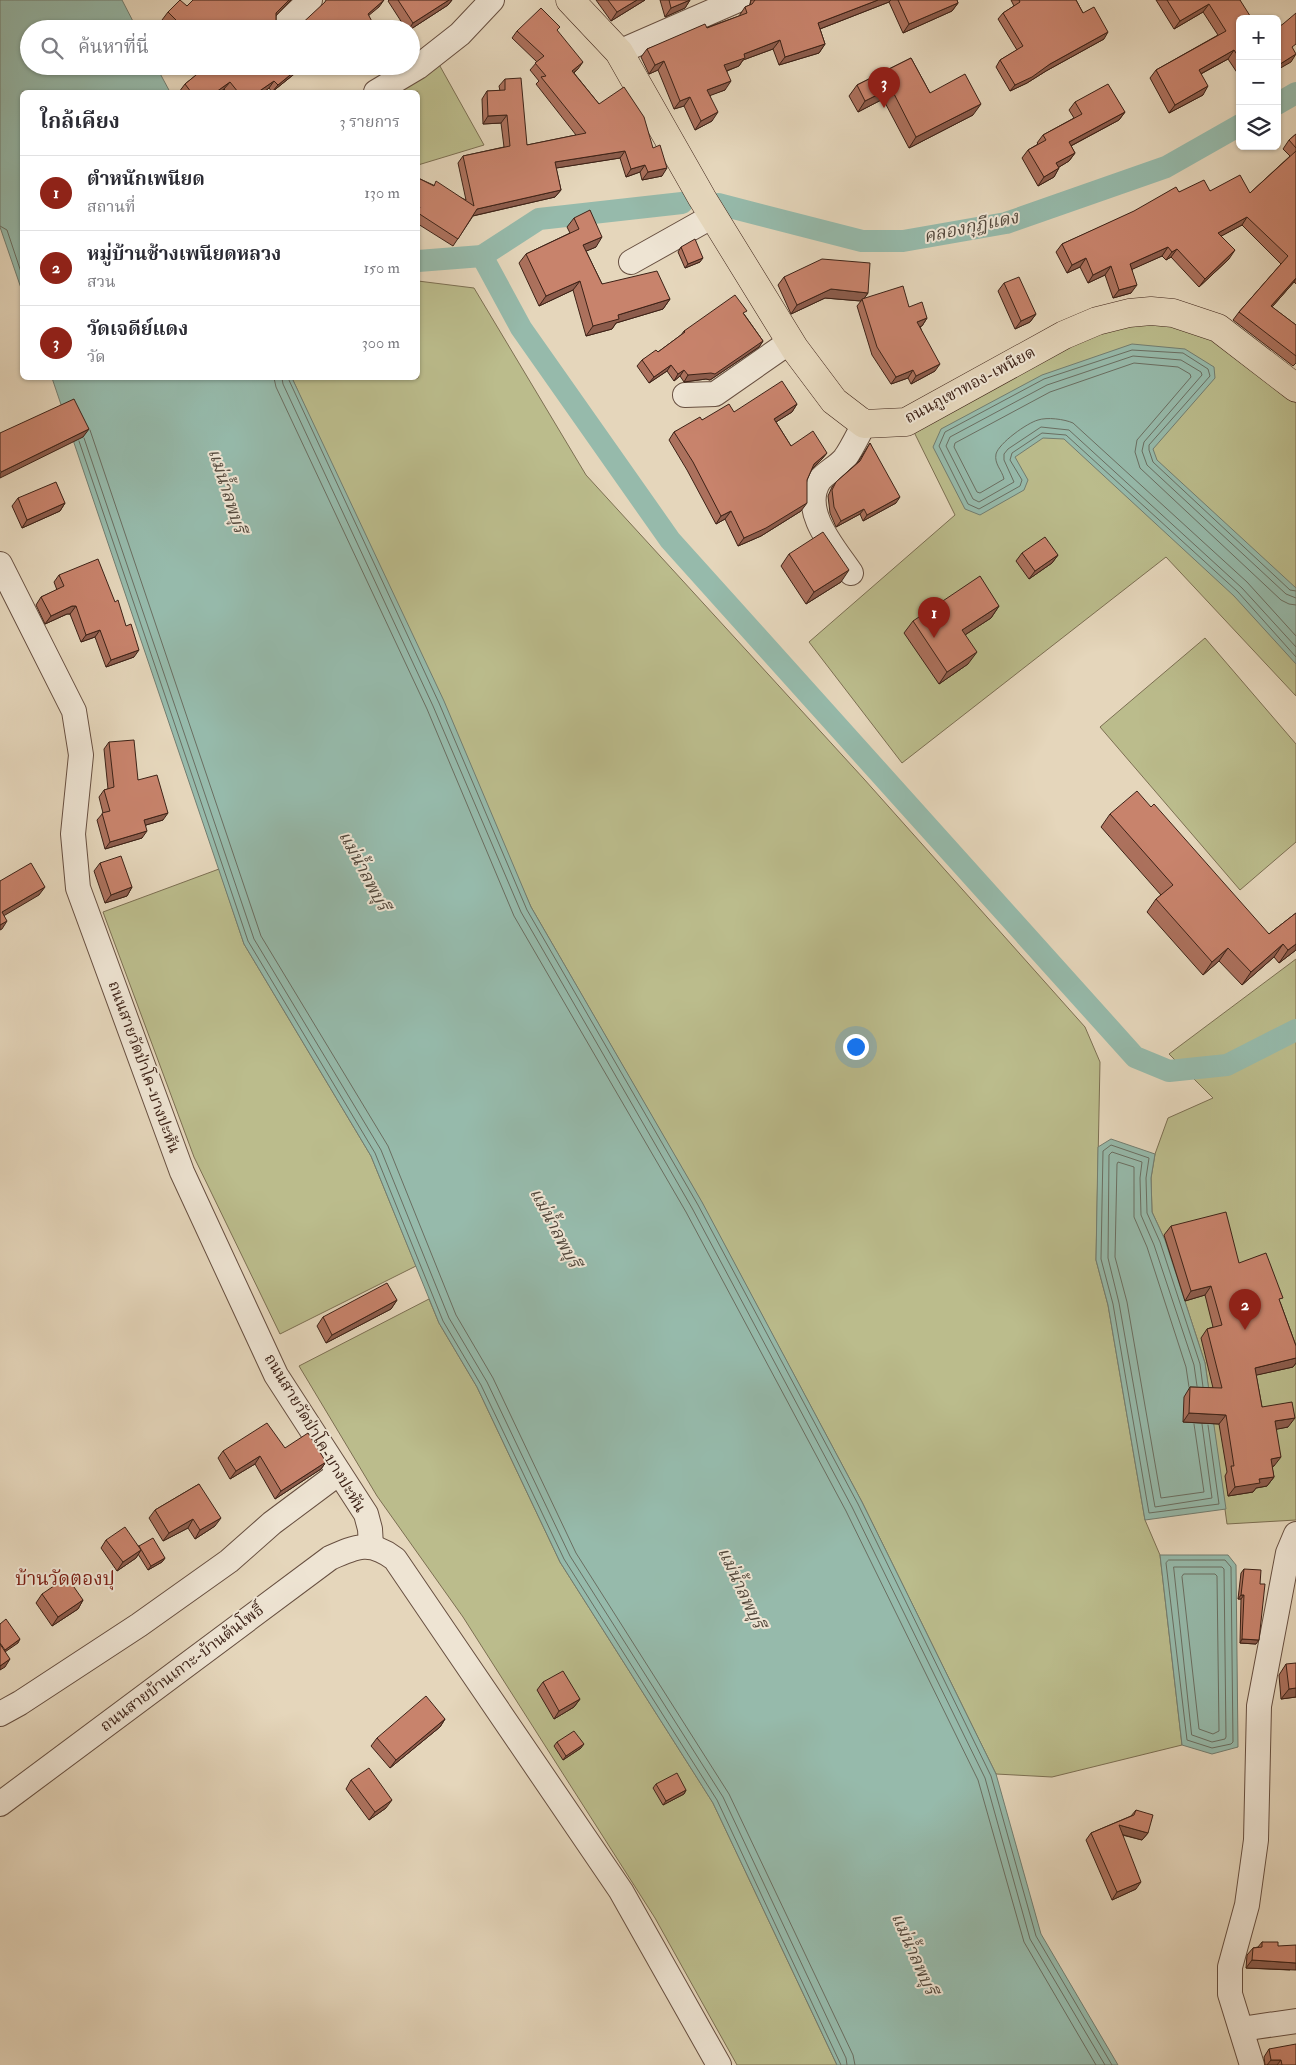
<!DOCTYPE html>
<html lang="th">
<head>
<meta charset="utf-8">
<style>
	:root { --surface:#fff; --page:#f7f7f7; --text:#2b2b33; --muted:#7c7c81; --line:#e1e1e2; --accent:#8f2418 }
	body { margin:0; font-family:"IM FELL Double Pica","Noto Serif Thai",serif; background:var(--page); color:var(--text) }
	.controls { position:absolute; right:15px; top:15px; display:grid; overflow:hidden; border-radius:8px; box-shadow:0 1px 4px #0004 }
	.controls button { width:45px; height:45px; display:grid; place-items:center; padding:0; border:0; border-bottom:1px solid var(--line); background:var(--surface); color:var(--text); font:25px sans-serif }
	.you { position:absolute; left:855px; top:1046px; width:18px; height:18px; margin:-12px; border:4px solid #fff; border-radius:50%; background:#1a73e8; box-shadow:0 0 0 8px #1a73e833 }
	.badge { display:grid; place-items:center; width:32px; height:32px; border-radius:50%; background:var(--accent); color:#fff; font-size:16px; font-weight:700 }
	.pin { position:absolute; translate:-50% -41px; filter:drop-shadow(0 1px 2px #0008) }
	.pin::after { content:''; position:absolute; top:26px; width:18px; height:15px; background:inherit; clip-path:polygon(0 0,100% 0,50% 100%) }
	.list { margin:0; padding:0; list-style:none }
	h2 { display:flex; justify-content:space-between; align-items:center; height:65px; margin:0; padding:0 20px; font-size:21px }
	h2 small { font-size:16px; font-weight:400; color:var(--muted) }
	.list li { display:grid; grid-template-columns:32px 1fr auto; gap:15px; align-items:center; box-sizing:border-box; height:75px; padding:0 20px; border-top:1px solid var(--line) }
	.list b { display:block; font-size:19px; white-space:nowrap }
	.list p { margin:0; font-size:16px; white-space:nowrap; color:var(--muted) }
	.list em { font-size:16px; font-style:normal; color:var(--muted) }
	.icon { flex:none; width:28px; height:28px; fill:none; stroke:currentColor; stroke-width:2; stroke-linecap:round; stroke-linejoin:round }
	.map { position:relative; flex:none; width:1296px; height:2065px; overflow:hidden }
	.search { position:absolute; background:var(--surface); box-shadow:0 1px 4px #0004; left:20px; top:20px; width:400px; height:55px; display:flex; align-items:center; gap:12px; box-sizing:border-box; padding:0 18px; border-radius:28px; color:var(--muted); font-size:19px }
	.panel { position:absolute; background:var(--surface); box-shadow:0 1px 4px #0004; left:20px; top:90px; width:400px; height:290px; border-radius:8px }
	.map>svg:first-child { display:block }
</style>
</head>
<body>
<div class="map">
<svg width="1296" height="2065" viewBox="0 0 1296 2065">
	<rect width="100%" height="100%" fill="#e5d6bb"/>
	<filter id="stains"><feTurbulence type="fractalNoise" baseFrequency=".004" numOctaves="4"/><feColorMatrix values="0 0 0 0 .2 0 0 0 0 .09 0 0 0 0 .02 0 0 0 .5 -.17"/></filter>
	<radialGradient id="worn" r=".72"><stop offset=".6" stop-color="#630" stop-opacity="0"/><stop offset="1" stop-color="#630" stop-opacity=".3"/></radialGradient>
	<!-- green -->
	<g fill="#bbbc8c" stroke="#7c6f52">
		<path d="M 436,59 L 484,145 L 418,165 L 418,92 L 389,92 Z"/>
		<path d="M 418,281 L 474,288 L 586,475 L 864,779 L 1085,1027 L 1100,1062 L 1096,1260 L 1108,1305 L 1145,1520 L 1160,1555 L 1182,1745 L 1052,1777 L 996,1774 L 862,1502 L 702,1203 L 531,907 L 292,378 L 418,378 Z"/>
		<path d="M 1167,322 L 1207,336 L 1296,403 L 1296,696 L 1166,557 L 902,763 L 809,642 L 955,515 L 913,430 L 1066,344 L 1123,325 Z"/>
		<path d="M 1205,638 L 1296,744 L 1296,842 L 1240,890 L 1100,727 Z"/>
		<path d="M 219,869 L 244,944 L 371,1156 L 416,1266 L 280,1334 L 194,1157 L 103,912 Z"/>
		<path d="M 1296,959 L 1296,1520 L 1227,1524 L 1205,1363 L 1165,1240 L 1152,1212 L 1151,1178 L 1155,1154 L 1168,1118 L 1213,1098 L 1169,1054 Z"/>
		<path d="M 429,1299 L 439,1323 L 477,1387 L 560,1562 L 713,1803 L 837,2065 L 737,2065 L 655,1918 L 463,1617 L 377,1496 L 299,1366 Z"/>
	</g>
	<!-- water -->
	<g fill="#96baab" stroke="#727d70">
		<path d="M 0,0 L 122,0 L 137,29 L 29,29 L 29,66 L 156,66 L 170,92 L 22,92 L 22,291 L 0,227 Z"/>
		<path d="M 1132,344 L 1185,349 L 1214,367 L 1215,378 L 1153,449 L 1157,460 L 1296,588 L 1296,664 L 1234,596 L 1064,439 L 1043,438 L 1015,457 L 1028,480 L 1024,490 L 980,515 L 965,509 L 933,447 L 941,429 L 1042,375 Z"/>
		<path d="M 52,378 L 292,378 L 444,701 L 531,907 L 702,1202 L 862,1502 L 996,1774 L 1041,1934 L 1118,2065 L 837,2065 L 713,1803 L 560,1562 L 477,1387 L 439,1323 L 371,1156 L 244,944 Z"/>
		<path d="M 1111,1139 L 1155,1154 L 1151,1178 L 1152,1212 L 1165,1240 L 1205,1363 L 1226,1509 L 1145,1520 L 1108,1305 L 1096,1260 L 1098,1147 Z"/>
		<path d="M 1160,1555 L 1228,1555 L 1236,1565 L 1238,1747 L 1212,1754 L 1182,1745 Z"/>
	</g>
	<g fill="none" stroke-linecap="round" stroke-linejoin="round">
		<!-- shore -->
		<g stroke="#6a6e61" stroke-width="1">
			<path d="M 0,226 L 7,230 L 22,275"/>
			<path d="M 274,378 L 276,387 L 427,709 L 514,916 L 686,1212 L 846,1511 L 978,1780 L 1024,1942 L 1096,2065"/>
			<path d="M 282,378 L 283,384 L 433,706 L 521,912 L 692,1208 L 852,1507 L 985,1778 L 1030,1939 L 1105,2065"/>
			<path d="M 288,378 L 439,703 L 527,910 L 698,1205 L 858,1504 L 991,1776 L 1036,1936 L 1112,2065"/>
			<path d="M 90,430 L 261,936 L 388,1146 L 456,1315 L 493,1378 L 576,1553 L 729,1794 L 853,2055 L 855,2065"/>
			<path d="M 84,438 L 254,939 L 381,1150 L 449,1318 L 487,1382 L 570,1556 L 723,1797 L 846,2058 L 847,2065"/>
			<path d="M 79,441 L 248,941 L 375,1153 L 443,1321 L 481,1385 L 564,1559 L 717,1800 L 841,2065"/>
			<path d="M 1296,591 L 1290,590 L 1153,462 L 1149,450 L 1149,445 L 1210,376 L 1208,369 L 1183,353 L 1132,350 L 1044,379 L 945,432 L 939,446 L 968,504 L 979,509 L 1020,486 L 1022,480 L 1010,460 L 1012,453 L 1042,433 L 1066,435 L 1238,592 L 1296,657"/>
			<path d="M 1296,598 L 1286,594 L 1147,465 L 1142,451 L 1144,442 L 1202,375 L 1201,372 L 1181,360 L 1133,356 L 1047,385 L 950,437 L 946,446 L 973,499 L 979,502 L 1014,482 L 1004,460 L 1004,454 L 1008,449 L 1041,427 L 1069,430 L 1242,588 L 1296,647"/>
			<path d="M 1296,605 L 1289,604 L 1281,600 L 1140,468 L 1135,452 L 1137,440 L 1191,377 L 1190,374 L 1178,367 L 1134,363 L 1050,392 L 955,443 L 954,447 L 977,492 L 980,493 L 1004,479 C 1002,470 994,464 996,454 C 999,443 1027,423 1038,420 C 1047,417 1064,419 1073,423 L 1247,582 L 1296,636"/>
			<path d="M 1197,1386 L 1194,1365 L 1154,1245 L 1141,1215 L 1140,1178 L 1142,1162 L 1112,1152 L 1109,1155 L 1108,1258 L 1119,1303 L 1155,1507 L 1212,1498 L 1202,1424"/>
			<path d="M 1189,1387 L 1186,1367 L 1147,1247 L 1134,1217 L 1134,1167 L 1118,1162 L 1117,1164 L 1115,1257 L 1127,1302 L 1161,1498 L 1204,1492 L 1194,1424"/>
			<path d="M 1203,1387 L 1200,1364 L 1160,1242 L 1147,1213 L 1146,1178 L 1149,1158 L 1111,1145 L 1103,1151 L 1101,1259 L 1113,1304 L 1149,1513 L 1219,1504 L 1208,1425"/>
			<path d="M 1169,1560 L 1225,1560 L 1231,1567 L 1233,1742 L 1231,1744 L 1212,1748 L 1187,1740 L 1166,1563 Z"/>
			<path d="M 1174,1567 L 1222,1567 L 1224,1569 L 1226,1737 L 1225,1739 L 1212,1742 L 1192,1735 Z"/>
			<path d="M 1184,1574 L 1215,1574 L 1217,1576 L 1219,1731 L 1213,1734 L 1199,1729 L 1182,1577 Z"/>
		</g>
		<!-- canal -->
		<g stroke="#96baab" stroke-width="22">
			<path d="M 1277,104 L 1296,93"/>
			<path d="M 718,204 L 862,241 L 903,241 L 1006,223 L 1166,167 L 1240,125"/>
			<path d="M 482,256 L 521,328 L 670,540 L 1135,1057 L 1169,1071 L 1227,1065 L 1296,1030"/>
			<path d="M 418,261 L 482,256 L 539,219 L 682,203"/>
		</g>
		<!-- minor casing -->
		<g stroke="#674f40" stroke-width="26">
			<g id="minor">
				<path d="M 284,25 L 310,0"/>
				<path d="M 619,52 L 738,0"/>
				<path d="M 376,92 L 418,67 L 460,34 L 492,0"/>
				<path d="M 631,262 L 713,216"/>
				<path d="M 685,395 L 715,394 L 791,341"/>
				<path d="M 0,564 L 74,711 L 81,755 L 73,834 L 78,888 L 182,1172 L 276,1375 L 366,1514 L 370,1529 L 371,1546"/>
				<path d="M 851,573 C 835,549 800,511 819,481 C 826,472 838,467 845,458 C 852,448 858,435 864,424"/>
				<path d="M 0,1714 L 20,1703 L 139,1625 L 229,1561 L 272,1523 L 339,1473"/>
				<path d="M 0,1804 L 330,1558 C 357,1546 370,1540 395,1559 L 621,1891 L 719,2065"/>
				<path d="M 1241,2029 L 1296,2021"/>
				<path d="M 1252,2065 L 1230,1994 L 1230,1967 L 1247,1905 L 1256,1840 L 1259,1706 L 1288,1553 L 1296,1534"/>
			</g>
		</g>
		<!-- major casing -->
		<g stroke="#3d2217" stroke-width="29">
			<path id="major" d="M 570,0 L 619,52 L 702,198 L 795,349 L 834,401 L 864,424 L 906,422 L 1064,335 L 1097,321 L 1129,313 L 1151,311 L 1173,313 L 1218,328 L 1296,388"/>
		</g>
		<!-- minor -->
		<use href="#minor" stroke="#eee4d3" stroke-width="24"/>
		<!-- major -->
		<use href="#major" stroke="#e5d6bb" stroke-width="28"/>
	</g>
	<!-- wall -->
	<g fill="#ac715d" stroke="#3d2217">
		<path d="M 291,0 L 276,15 L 276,21 L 280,27 L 171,28 L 162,20 L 168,12 L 187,6 Z"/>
		<path d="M 389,0 L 452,0 L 448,5 L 411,29 L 406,29 L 388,1 Z"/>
		<path d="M 596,0 L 645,0 L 611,21 Z"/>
		<path d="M 660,0 L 690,0 L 685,8 L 665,17 Z"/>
		<path d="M 751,0 L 957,0 L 958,3 L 952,11 L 903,33 L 889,2 L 820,29 L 825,44 L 819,53 L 779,65 L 773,49 L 743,60 L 739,66 L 727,71 L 725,90 L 710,95 L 712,121 L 695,130 L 684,106 L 674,109 L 658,70 L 649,74 L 641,57 L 647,49 L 739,16 L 745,7 L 750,5 Z"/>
		<path d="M 1011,0 L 1076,0 L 1083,13 L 1104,39 L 1046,71 L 1027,83 L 1010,91 L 996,67 L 1000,60 L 1017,50 L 998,19 L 1003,13 L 1014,6 Z"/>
		<path d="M 1156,0 L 1240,0 L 1240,77 L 1228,59 L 1201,74 L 1203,95 L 1169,113 L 1150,78 L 1156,70 L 1218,35 L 1203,12 L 1174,29 Z"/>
		<path d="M 517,31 L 557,31 L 578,69 L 574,73 L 599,104 L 653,148 L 662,176 L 642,180 L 640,172 L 626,177 L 620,158 L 556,168 L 561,190 L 555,197 L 473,216 L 453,246 L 418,224 L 418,178 L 466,200 L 458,163 L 463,156 L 504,147 L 501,123 L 483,124 L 482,99 L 487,91 L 500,91 L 499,86 L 505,79 L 527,145 L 576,135 L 536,84 L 539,81 L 530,70 L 537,62 L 512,38 Z"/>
		<path d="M 911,58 L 930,93 L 973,115 L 909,148 L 883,99 L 858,112 L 849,96 L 857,85 Z"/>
		<path d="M 203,66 L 308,66 L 305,69 L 303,67 L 272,92 L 269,88 L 264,92 L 227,92 L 224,89 L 220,92 L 179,92 L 185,84 L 205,68 Z"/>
		<path d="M 1075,102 L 1125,112 L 1119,120 L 1071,146 L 1075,153 L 1069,161 L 1059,167 L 1054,177 L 1038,186 L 1022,158 L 1028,150 L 1038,144 L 1037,143 L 1043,135 L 1074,118 L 1069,110 Z"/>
		<path d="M 1296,134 L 1296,284 L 1294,282 L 1272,307 L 1296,325 L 1296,363 L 1293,366 L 1233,320 L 1239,312 L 1281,264 L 1242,225 L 1221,236 L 1229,259 L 1199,287 L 1171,257 L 1166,260 L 1162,256 L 1132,269 L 1131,293 L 1113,298 L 1105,275 L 1088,283 L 1080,267 L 1067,273 L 1056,252 L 1062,244 L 1179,192 L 1210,191 L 1250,193 L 1290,156 L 1283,149 L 1289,140 Z"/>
		<path d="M 574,218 L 596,247 L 586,251 L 602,284 L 670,299 L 663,309 L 616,323 L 612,329 L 586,336 L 573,290 L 539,306 L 519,263 L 526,254 L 570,233 L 567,227 Z"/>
		<path d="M 681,247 L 700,262 L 685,268 L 678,252 Z"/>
		<path d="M 784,277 L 868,293 L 864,298 L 909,307 L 927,318 L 922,326 L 920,326 L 935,371 L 911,384 L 908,378 L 891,384 L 872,355 L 857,306 L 861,301 L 825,298 L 791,314 L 778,285 Z"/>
		<path d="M 1004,283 L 1036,314 L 1030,322 L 1015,329 L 998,291 Z"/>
		<path d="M 744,314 L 763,341 L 759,347 L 710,380 L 706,379 L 684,382 L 680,376 L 674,381 L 667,371 L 649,383 L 637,366 L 642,360 L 658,352 L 681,335 L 684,331 Z"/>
		<path d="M 797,404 L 792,412 L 776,422 L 791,446 L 827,453 L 821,460 L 812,469 L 807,480 L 801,511 L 761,536 L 738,546 L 725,519 L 716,524 L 687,470 L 669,440 L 674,432 L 702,420 L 734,412 Z"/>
		<path d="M 870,443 L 896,503 L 863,521 L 860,514 L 836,527 L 830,513 L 828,496 L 832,487 L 836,482 L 858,462 Z"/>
		<path d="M 18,498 L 65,503 L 60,511 L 22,528 L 12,506 Z"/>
		<path d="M 1022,553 L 1058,555 L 1052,563 L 1029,579 L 1016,561 Z"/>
		<path d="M 789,554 L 841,582 L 806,604 L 781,566 Z"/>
		<path d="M 59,575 L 134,657 L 106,667 L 95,637 L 81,642 L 70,614 L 67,614 L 45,624 L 36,605 L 41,597 L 57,590 L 54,582 Z"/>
		<path d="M 999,606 L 991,618 L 965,635 L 968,664 L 939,684 L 904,633 L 913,621 Z"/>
		<path d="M 109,742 L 138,780 L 163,820 L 146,825 L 142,838 L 105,849 L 97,820 L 103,813 L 99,797 L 104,790 L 108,789 L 104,749 Z"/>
		<path d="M 1110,814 L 1269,934 L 1296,913 L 1296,950 L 1279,963 L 1274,957 L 1242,985 L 1219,961 L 1203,975 L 1147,912 L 1156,899 L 1161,895 L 1101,827 Z"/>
		<path d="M 100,863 L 132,887 L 127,896 L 105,903 L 94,871 Z"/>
		<path d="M 1171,1226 L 1239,1263 L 1280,1302 L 1296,1346 L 1296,1363 L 1293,1367 L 1256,1375 L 1262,1407 L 1288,1427 L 1276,1429 L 1274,1466 L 1272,1467 L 1274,1477 L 1267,1486 L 1256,1488 L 1253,1492 L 1228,1496 L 1225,1476 L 1227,1472 L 1219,1424 L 1183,1422 L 1184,1397 L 1190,1387 L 1213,1388 L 1201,1338 L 1207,1329 L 1213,1327 L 1205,1295 L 1185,1301 L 1164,1235 Z"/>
		<path d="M 397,1300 L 391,1309 L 326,1343 L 317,1326 L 323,1317 Z"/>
		<path d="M 285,1448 L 326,1462 L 321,1469 L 275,1499 L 255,1464 L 230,1479 L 218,1458 L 223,1451 Z"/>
		<path d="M 199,1484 L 215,1526 L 195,1539 L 188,1528 L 163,1541 L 149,1518 L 155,1510 Z"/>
		<path d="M 106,1540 L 139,1546 L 165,1558 L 162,1562 L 148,1570 L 138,1554 L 136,1558 L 117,1571 L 101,1548 Z"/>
		<path d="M 1244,1569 L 1256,1644 L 1240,1643 L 1241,1599 L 1238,1599 L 1241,1573 Z"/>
		<path d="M 42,1594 L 83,1600 L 78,1609 L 52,1626 L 36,1603 Z"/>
		<path d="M 1286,1664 L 1296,1697 L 1281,1699 L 1279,1675 Z"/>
		<path d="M 543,1682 L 580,1699 L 574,1707 L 554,1719 L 537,1690 Z"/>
		<path d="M 445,1719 L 440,1727 L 390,1768 L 371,1746 L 377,1738 Z"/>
		<path d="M 557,1742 L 581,1748 L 563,1760 L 554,1746 Z"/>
		<path d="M 351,1780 L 386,1808 L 369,1820 L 346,1789 Z"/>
		<path d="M 656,1784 L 686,1790 L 684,1794 L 663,1805 L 653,1788 Z"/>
		<path d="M 1136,1810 L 1148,1833 L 1142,1840 L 1122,1835 L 1136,1889 L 1112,1900 L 1086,1840 L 1091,1833 L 1131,1816 Z"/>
		<path d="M 1262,1942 L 1278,1946 L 1290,1970 L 1246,1968 L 1247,1955 L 1253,1948 L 1258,1947 Z"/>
		<path d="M 1269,2049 L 1296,2065 L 1265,2065 L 1264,2057 Z"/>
	</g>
	<!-- shaded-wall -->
	<g fill="#8c5c4c" stroke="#3d2217">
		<path d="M 289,0 L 291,0 L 271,21 L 276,13 Z"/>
		<path d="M 384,0 L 379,7 L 362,21 L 368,14 Z"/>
		<path d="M 449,0 L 452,0 L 448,5 L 411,29 L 409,29 L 413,23 Z"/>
		<path d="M 637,0 L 645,0 L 611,21 L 617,12 Z"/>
		<path d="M 690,0 L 685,8 L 665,17 L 671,8 Z"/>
		<path d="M 878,0 L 891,0 L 889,2 L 812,32 L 818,23 Z"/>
		<path d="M 958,3 L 952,11 L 903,33 L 909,24 Z"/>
		<path d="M 1209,4 L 1203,12 L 1174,29 L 1180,21 Z"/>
		<path d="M 1108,32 L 1104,39 L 1046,71 L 1027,83 L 1010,91 L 1015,85 L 1050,64 Z"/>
		<path d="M 780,40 L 773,49 L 743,60 L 739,66 L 718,74 L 724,65 L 744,54 Z"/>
		<path d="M 825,44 L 819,53 L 779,65 L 785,57 Z"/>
		<path d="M 1234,50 L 1228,59 L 1193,78 L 1199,70 Z"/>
		<path d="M 1296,54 L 1291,62 L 1277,70 L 1277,66 Z"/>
		<path d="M 664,61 L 658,70 L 649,74 L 655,65 Z"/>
		<path d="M 583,62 L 578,69 L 567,78 L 572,71 Z"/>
		<path d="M 301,66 L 304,66 L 272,92 L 278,85 Z"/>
		<path d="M 274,81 L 269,88 L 264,92 L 258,92 Z"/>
		<path d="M 731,81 L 725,90 L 701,99 L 707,90 Z"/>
		<path d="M 230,82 L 224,89 L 220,92 L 216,92 Z"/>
		<path d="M 1208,86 L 1203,95 L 1169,113 L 1175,105 Z"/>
		<path d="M 891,88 L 883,99 L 858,112 L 865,101 Z"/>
		<path d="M 690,97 L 684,106 L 674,109 L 680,101 Z"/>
		<path d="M 981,104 L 973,115 L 909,148 L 916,137 Z"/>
		<path d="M 718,112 L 712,121 L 695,130 L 701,121 Z"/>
		<path d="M 1125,112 L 1119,120 L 1063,150 L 1069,142 Z"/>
		<path d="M 507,115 L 501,123 L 483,124 L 488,116 Z"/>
		<path d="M 625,151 L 620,158 L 550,169 L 555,162 Z"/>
		<path d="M 1075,153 L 1069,161 L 1051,172 L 1056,163 Z"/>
		<path d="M 645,165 L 640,172 L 626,177 L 631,169 Z"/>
		<path d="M 667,168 L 662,176 L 642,180 L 648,172 Z"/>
		<path d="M 1059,168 L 1054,177 L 1038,186 L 1044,177 Z"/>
		<path d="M 561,190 L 555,197 L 472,216 L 477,209 Z"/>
		<path d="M 1247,217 L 1242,225 L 1212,241 L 1218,233 Z"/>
		<path d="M 602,237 L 596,247 L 577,255 L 583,245 Z"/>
		<path d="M 1168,247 L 1162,256 L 1124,273 L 1130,264 Z"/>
		<path d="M 1177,249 L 1171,257 L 1166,260 L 1172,252 Z"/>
		<path d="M 1235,250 L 1229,259 L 1199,287 L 1205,279 Z"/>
		<path d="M 703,258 L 700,262 L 685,268 L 688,264 Z"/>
		<path d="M 1086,258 L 1080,267 L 1067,273 L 1072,265 Z"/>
		<path d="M 1111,266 L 1105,275 L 1088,283 L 1093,275 Z"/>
		<path d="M 1296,278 L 1294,282 L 1265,315 L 1271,306 Z"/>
		<path d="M 580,281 L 573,290 L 539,306 L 546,296 Z"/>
		<path d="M 1137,285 L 1131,293 L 1113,298 L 1119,290 Z"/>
		<path d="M 831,289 L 868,293 L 863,300 L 862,299 L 861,301 L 825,298 L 791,314 L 797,305 Z"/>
		<path d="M 670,299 L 663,309 L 616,323 L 612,329 L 586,336 L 593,326 L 618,315 Z"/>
		<path d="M 1036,314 L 1030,322 L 1015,329 L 1021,321 Z"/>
		<path d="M 927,318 L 922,326 L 912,329 L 917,322 Z"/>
		<path d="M 763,341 L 759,347 L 710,380 L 706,379 L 684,382 L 688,375 Z"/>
		<path d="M 940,364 L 935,371 L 911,384 L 916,376 Z"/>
		<path d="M 671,365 L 667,371 L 649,383 L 654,377 Z"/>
		<path d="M 684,370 L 680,376 L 674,381 L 678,374 Z"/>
		<path d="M 913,370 L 908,378 L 891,384 L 896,377 Z"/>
		<path d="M 797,404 L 792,412 L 768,427 L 774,419 Z"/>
		<path d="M 89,429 L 83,437 L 0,478 L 0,474 L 1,472 Z"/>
		<path d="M 827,453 L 821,460 L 809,472 L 814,464 Z"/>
		<path d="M 900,497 L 896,503 L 863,521 L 867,515 Z"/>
		<path d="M 65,503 L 60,511 L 22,528 L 27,520 Z"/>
		<path d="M 807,503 L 801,511 L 761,536 L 738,546 L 744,538 Z"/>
		<path d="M 864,509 L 860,514 L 836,527 L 841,521 Z"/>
		<path d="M 731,511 L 725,519 L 716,524 L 721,516 Z"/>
		<path d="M 1058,555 L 1052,563 L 1029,579 L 1035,571 Z"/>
		<path d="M 849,570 L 841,582 L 806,604 L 814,592 Z"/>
		<path d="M 72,606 L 76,606 L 70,614 L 67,614 L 45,624 L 51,616 Z"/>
		<path d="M 999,606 L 991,618 L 954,642 L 962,630 Z"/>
		<path d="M 100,630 L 95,637 L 81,642 L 86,635 Z"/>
		<path d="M 139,650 L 134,657 L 106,667 L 111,660 Z"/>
		<path d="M 977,652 L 968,664 L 939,684 L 947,672 Z"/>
		<path d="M 168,813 L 163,820 L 139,827 L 144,820 Z"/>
		<path d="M 147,831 L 142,838 L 105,849 L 110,842 Z"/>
		<path d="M 45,887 L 39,895 L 0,918 L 2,912 Z"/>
		<path d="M 132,887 L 127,896 L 105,903 L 111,895 Z"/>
		<path d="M 7,921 L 2,929 L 0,930 L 0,925 Z"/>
		<path d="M 1283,944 L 1274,957 L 1242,985 L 1251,972 Z"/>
		<path d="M 1296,944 L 1296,950 L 1279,963 L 1288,950 Z"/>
		<path d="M 1228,948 L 1219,961 L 1203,975 L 1212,962 Z"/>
		<path d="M 1211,1286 L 1205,1295 L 1185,1301 L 1191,1291 Z"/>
		<path d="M 397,1300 L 391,1309 L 326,1343 L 332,1335 Z"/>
		<path d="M 1296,1358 L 1296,1363 L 1293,1367 L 1248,1377 L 1255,1368 Z"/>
		<path d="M 1189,1413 L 1226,1415 L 1219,1424 L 1183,1422 Z"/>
		<path d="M 1295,1418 L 1288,1427 L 1268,1431 L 1275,1421 Z"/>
		<path d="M 260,1456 L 255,1464 L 230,1479 L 236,1471 Z"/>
		<path d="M 1281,1457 L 1274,1466 L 1264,1468 L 1271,1459 Z"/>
		<path d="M 326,1462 L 321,1469 L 275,1499 L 281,1491 Z"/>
		<path d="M 1274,1477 L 1267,1486 L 1256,1488 L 1253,1492 L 1228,1496 L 1235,1487 L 1259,1479 Z"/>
		<path d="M 221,1518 L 215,1526 L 195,1539 L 200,1530 Z"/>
		<path d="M 193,1519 L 188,1528 L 163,1541 L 169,1533 Z"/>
		<path d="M 141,1550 L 136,1558 L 117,1571 L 123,1562 Z"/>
		<path d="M 165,1558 L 162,1562 L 148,1570 L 151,1566 Z"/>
		<path d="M 1241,1595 L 1244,1595 L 1241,1599 L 1238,1599 Z"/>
		<path d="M 83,1600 L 78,1609 L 52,1626 L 58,1617 Z"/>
		<path d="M 20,1639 L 18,1643 L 2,1654 L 5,1650 Z"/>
		<path d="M 1242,1639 L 1259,1640 L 1256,1644 L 1240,1643 Z"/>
		<path d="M 10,1659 L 5,1667 L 0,1670 L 0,1666 Z"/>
		<path d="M 1296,1688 L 1296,1697 L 1281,1699 L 1289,1689 Z"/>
		<path d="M 580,1699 L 574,1707 L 554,1719 L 559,1711 Z"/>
		<path d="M 445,1719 L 440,1727 L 390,1768 L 396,1760 Z"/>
		<path d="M 584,1744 L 581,1748 L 563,1760 L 566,1756 Z"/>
		<path d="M 686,1790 L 684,1794 L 663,1805 L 666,1801 Z"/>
		<path d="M 392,1800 L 386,1808 L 369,1820 L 375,1812 Z"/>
		<path d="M 1119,1825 L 1148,1833 L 1142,1840 L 1113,1832 Z"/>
		<path d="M 1141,1882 L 1136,1889 L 1112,1900 L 1117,1892 Z"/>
		<path d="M 1252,1960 L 1296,1963 L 1296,1970 L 1246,1968 Z"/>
		<path d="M 1271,2060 L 1281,2060 L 1277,2065 L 1267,2065 Z"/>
	</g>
	<!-- building -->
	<g fill="#c8836c" stroke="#3d2217">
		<path d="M 180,0 L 187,6 L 193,0 L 289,0 L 276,13 L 276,21 L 280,27 L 282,29 L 170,29 L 178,22 L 168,12 Z"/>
		<path d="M 326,0 L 384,0 L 368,14 L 376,29 L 296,29 L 325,2 Z"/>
		<path d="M 398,0 L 449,0 L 413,23 Z"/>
		<path d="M 608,0 L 637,0 L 617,12 Z"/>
		<path d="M 669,0 L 690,0 L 671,8 Z"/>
		<path d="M 755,0 L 878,0 L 818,23 L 825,44 L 785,57 L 780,40 L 744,54 L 745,58 L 724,65 L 731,81 L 707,90 L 718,112 L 701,121 L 690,97 L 680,101 L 664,61 L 655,65 L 647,49 L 705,24 L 707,28 L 747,13 L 745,7 L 752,4 Z"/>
		<path d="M 898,0 L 957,0 L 958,3 L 909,24 Z"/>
		<path d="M 1019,0 L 1076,0 L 1083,13 L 1094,7 L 1108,32 L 1050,64 L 1032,77 L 1015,85 L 1000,60 L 1023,46 L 1003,13 L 1020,2 Z"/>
		<path d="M 1167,0 L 1240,0 L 1252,19 L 1240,19 L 1240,59 L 1234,50 L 1199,70 L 1208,86 L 1175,105 L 1156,70 L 1226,31 L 1209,4 L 1180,21 Z"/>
		<path d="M 541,8 L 560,27 L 557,30 L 583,62 L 572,71 L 599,104 L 624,87 L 644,117 L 653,148 L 660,145 L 667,168 L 648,172 L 645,165 L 631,169 L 625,151 L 555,162 L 561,190 L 477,209 L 458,239 L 418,213 L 418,211 L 420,207 L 418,207 L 418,178 L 434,186 L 436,181 L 474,206 L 463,156 L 510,146 L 507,115 L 488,116 L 487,91 L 505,90 L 505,79 L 521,78 L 527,145 L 586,133 L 541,77 L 546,76 L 535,63 L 544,56 L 517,31 Z"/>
		<path d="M 1296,13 L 1296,44 L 1292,47 L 1296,54 L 1277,66 L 1277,28 L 1283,24 Z"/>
		<path d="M 911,58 L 930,93 L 965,74 L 981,104 L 916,137 L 891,88 L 865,101 L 857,85 Z"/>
		<path d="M 207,66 L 301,66 L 278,85 L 274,81 L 258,92 L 238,92 L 230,82 L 216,92 L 191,92 L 185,84 Z"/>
		<path d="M 1108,84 L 1125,112 L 1069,142 L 1075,153 L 1056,163 L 1059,168 L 1044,177 L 1028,150 L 1046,140 L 1043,135 L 1082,114 L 1075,102 Z"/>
		<path d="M 1296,134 L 1296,148 L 1289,140 Z"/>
		<path d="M 1296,151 L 1296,278 L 1271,306 L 1296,325 L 1296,356 L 1239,312 L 1288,256 L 1247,217 L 1218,233 L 1235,250 L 1205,279 L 1177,249 L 1172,252 L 1168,247 L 1130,264 L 1137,285 L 1119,290 L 1111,266 L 1093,275 L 1086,258 L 1072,265 L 1062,244 L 1134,211 L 1176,187 L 1179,192 L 1204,180 L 1210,191 L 1240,175 L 1250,193 Z"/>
		<path d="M 590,210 L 602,237 L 583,245 L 602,284 L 657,271 L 670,299 L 618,315 L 619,319 L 593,326 L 580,281 L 546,296 L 526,254 L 579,229 L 574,218 Z"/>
		<path d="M 695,239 L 703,258 L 688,264 L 681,247 Z"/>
		<path d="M 822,259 L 870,263 L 868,293 L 831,289 L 797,305 L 784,277 Z"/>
		<path d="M 1019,277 L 1036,314 L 1021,321 L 1004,283 Z"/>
		<path d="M 903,286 L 909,307 L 922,302 L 927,318 L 917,322 L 940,364 L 916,376 L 913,370 L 896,377 L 877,347 L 862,299 Z"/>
		<path d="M 735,295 L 747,311 L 743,313 L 763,341 L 715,374 L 711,373 L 688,375 L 684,370 L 678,374 L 671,365 L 654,377 L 642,360 L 656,350 L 658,352 L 685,332 L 684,331 Z"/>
		<path d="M 782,381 L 797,404 L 774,419 L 791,446 L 813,431 L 827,453 L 814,464 L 807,480 L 807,503 L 766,528 L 744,538 L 731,511 L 721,516 L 693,462 L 674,432 L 700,417 L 702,420 L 729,404 L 734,412 Z"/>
		<path d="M 74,399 L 89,429 L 1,472 L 0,470 L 0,433 Z"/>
		<path d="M 870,443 L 900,497 L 867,515 L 864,509 L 841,521 L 834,507 L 832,490 L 836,482 L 860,461 Z"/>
		<path d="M 56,482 L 65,503 L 27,520 L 18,498 Z"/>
		<path d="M 823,532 L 849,570 L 814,592 L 789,554 Z"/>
		<path d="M 1045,537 L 1058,555 L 1035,571 L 1022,553 Z"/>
		<path d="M 98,559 L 115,602 L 118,600 L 126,626 L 131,624 L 139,650 L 111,660 L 100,630 L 86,635 L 76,606 L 72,606 L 51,616 L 41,597 L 64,586 L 59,575 Z"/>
		<path d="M 980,576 L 999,606 L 962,630 L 977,652 L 947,672 L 913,621 Z"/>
		<path d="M 134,740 L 138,780 L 157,775 L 168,813 L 144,820 L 147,831 L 110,842 L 102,813 L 110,811 L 104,790 L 114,787 L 109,742 Z"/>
		<path d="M 1137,791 L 1151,807 L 1154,804 L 1269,934 L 1296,913 L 1296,944 L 1288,950 L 1283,944 L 1251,972 L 1228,948 L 1212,962 L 1156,899 L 1173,885 L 1110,814 Z"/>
		<path d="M 121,856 L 132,887 L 111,895 L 100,863 Z"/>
		<path d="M 31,863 L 45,887 L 2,912 L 7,921 L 0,925 L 0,881 Z"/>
		<path d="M 1226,1212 L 1239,1263 L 1266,1253 L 1283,1298 L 1279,1299 L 1296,1346 L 1296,1358 L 1255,1368 L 1262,1407 L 1292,1402 L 1295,1418 L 1275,1421 L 1281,1457 L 1271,1459 L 1274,1477 L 1259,1479 L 1260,1483 L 1235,1487 L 1231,1466 L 1234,1466 L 1226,1415 L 1189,1413 L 1190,1387 L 1222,1388 L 1207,1329 L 1222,1325 L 1211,1286 L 1191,1291 L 1171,1226 Z"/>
		<path d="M 387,1283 L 397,1300 L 332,1335 L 323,1317 Z"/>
		<path d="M 267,1423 L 285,1448 L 308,1433 L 326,1462 L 281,1491 L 260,1456 L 236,1471 L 223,1451 Z"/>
		<path d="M 199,1484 L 221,1518 L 200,1530 L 193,1519 L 169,1533 L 155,1510 Z"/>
		<path d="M 125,1527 L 141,1550 L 123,1562 L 106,1540 Z"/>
		<path d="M 153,1538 L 165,1558 L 151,1566 L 139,1546 Z"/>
		<path d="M 1244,1569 L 1261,1570 L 1260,1584 L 1265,1584 L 1259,1640 L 1242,1639 L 1244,1595 L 1241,1595 Z"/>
		<path d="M 67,1577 L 83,1600 L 58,1617 L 42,1594 Z"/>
		<path d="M 6,1619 L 20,1639 L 5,1650 L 0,1643 L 0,1624 Z"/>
		<path d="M 0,1644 L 10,1659 L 0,1666 Z"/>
		<path d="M 1296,1663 L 1296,1688 L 1289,1689 L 1286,1664 Z"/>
		<path d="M 563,1671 L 580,1699 L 559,1711 L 543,1682 Z"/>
		<path d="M 426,1696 L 445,1719 L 396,1760 L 377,1738 Z"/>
		<path d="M 574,1731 L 584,1744 L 566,1756 L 557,1742 Z"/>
		<path d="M 369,1768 L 392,1800 L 375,1812 L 351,1780 Z"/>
		<path d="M 677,1773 L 686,1790 L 666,1801 L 656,1784 Z"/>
		<path d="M 1136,1810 L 1153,1815 L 1148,1833 L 1119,1825 L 1141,1882 L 1117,1892 L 1091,1833 L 1134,1815 Z"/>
		<path d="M 1262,1942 L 1278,1942 L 1278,1946 L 1296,1945 L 1296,1963 L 1252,1960 L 1253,1948 L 1262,1947 Z"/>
		<path d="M 1296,2044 L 1296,2065 L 1282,2065 L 1281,2060 L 1271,2060 L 1269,2049 Z"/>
	</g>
	<g text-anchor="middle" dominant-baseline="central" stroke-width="4" stroke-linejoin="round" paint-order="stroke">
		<!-- street labels -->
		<g font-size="16" fill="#3d2217" stroke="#eee4d3">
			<text transform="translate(970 385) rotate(-28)">ถนนภูเขาทอง-เพนียด</text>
			<text transform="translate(144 1067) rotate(70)">ถนนสายวัดป่าโค-บางปะหัน</text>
			<text transform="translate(315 1433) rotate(59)">ถนนสายวัดป่าโค-บางปะหัน</text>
			<text transform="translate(182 1668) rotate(-37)">ถนนสายบ้านเกาะ-บ้านต้นโพธิ์</text>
		</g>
		<!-- water labels -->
		<g font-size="18" font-style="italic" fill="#53483c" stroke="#eee4d3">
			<text transform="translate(971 227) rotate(-12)">คลองกุฎีแดง</text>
			<text transform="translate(227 491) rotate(72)">แม่น้ำลพบุรี</text>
			<text transform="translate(364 871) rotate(62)">แม่น้ำลพบุรี</text>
			<text transform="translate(555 1228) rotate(62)">แม่น้ำลพบุรี</text>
			<text transform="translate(741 1588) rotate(65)">แม่น้ำลพบุรี</text>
			<text transform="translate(914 1954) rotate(66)">แม่น้ำลพบุรี</text>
		</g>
		<!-- quarter labels -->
		<g font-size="19" fill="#7a1f14" stroke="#eee4d3">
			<text x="65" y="1579">บ้านวัดตองปุ</text>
		</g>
	</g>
	<rect width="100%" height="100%" filter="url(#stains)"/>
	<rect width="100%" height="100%" fill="url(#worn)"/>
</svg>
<div class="controls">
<button>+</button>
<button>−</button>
<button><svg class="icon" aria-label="layers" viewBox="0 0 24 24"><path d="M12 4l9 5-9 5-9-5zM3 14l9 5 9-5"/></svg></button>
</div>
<div class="you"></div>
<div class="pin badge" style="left:934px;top:638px">1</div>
<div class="pin badge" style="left:1245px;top:1330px">2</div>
<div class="pin badge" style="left:884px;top:108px">3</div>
<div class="search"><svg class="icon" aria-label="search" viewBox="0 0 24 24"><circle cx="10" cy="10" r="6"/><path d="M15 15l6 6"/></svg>ค้นหาที่นี่</div>
<section class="panel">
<h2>ใกล้เคียง<small>3 รายการ</small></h2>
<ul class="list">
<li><span class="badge">1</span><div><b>ตำหนักเพนียด</b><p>สถานที่</p></div><em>130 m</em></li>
<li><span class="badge">2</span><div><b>หมู่บ้านช้างเพนียดหลวง</b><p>สวน</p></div><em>150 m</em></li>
<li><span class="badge">3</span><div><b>วัดเจดีย์แดง</b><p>วัด</p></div><em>300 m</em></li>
</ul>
</section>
</div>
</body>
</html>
